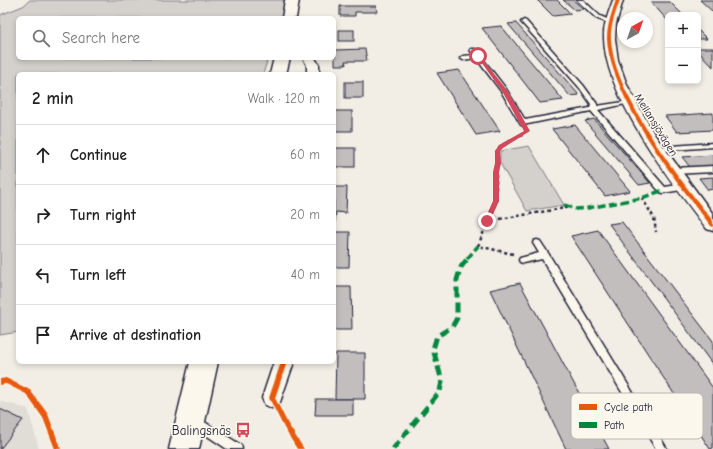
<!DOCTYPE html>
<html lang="en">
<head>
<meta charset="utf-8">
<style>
	:root { --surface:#fff; --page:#f2f2f2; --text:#222; --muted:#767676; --line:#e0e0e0 }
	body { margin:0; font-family:"Comic Neue",sans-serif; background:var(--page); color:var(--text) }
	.controls { position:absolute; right:12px; top:12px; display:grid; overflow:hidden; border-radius:6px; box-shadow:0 2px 6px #0003 }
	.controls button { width:36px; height:36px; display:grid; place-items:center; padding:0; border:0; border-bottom:1px solid var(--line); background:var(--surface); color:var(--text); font:20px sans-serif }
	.compass { position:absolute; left:617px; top:12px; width:36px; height:36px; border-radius:50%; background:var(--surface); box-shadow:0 2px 6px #0003; rotate:40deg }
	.stop { position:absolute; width:12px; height:12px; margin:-9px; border:3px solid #d1495b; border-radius:50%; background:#fff }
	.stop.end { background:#d1495b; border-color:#fff; box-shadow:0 1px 4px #0008 }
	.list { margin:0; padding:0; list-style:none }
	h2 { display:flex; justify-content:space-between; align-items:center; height:52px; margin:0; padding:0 16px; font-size:17px }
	h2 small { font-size:13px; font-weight:400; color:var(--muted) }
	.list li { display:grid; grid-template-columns:26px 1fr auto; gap:12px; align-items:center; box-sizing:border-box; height:60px; padding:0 16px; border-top:1px solid var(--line) }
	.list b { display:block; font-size:15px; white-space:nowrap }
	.list em { font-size:13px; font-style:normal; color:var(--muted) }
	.icon { flex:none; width:22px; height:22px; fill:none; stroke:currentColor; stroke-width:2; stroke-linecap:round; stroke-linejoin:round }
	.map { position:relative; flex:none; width:713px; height:449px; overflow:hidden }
	.search { position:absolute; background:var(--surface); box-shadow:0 2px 6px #0003; left:16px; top:16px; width:320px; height:44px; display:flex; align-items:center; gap:10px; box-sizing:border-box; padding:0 14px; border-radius:6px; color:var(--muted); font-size:15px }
	.panel { position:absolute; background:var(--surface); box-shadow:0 2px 6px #0003; left:16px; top:72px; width:320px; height:292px; border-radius:6px }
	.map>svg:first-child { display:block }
</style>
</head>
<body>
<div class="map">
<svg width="713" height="449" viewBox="0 0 713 449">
	<rect width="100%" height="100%" fill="#f2eee5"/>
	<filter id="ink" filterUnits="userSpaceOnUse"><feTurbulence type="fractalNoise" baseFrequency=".025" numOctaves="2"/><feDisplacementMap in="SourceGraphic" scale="8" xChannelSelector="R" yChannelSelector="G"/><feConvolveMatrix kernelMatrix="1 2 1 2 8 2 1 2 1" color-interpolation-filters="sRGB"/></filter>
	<g filter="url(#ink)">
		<!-- built -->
		<path fill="#e0dcd6" d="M 0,401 L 28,409 L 39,449 L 0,449 Z"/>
		<!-- green -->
		<g fill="#d4d1cc" stroke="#7b7a84">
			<path d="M 30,0 L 287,0 L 281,18 L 18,18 L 18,58 L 268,58 L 263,74 L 18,74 L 18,332 L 0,335 L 0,15 L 23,6 Z"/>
			<path d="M 529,146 L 564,205 L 527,211 L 500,163 L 500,151 Z"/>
		</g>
		<!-- building -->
		<g fill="#c2bebe" stroke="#22223b">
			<path d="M 537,0 L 557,0 L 571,14 L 553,16 Z"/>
			<path d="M 563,0 L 573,0 L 584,9 L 575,10 Z"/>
			<path d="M 700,0 L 713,0 L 713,12 Z"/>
			<path d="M 651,2 L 670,2 L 683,15 L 668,15 L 668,21 Z"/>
			<path d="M 340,6 L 376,6 L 377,12 L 355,12 L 355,16 L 340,16 Z"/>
			<path d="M 516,23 L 579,95 L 570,96 L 508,24 Z"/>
			<path d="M 501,26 L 563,100 L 540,103 L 482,28 Z"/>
			<rect x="339" y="30" width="15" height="11"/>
			<path d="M 698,30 L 707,39 L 698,39 Z"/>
			<path d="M 698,48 L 713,48 L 713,67 L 698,51 Z"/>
			<path d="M 365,49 L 367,61 L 345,61 L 346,65 L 335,65 L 335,50 Z"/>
			<path d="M 459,70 L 500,131 L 476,135 L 437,73 Z"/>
			<rect x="345" y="82" width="18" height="16"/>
			<rect x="334" y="111" width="18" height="20"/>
			<path d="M 713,113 L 713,130 L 677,132 L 665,116 Z"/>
			<path d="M 594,119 L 650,183 L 639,185 L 585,121 Z"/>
			<path d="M 575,125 L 630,191 L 605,196 L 552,129 Z"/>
			<rect x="334" y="148" width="21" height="19"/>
			<path d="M 713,155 L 713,166 L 690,167 L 682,157 Z"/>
			<path d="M 713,177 L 713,189 L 708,190 L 699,178 Z"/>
			<path d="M 334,187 L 347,187 L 346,213 L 336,212 L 335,222 L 334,222 Z"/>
			<path d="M 622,222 L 713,341 L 713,365 L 609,224 Z"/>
			<path d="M 598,230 L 713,388 L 713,448 L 710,449 L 571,236 Z"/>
			<path d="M 334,232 L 350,232 L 349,267 L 334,267 Z"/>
			<path d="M 520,283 L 609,449 L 566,449 L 490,290 Z"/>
			<path d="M 334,287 L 351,287 L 352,330 L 334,330 Z"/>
			<path d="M 336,353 L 365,353 L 365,399 L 335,399 Z"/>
			<path d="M 316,399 L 353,399 L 353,415 L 315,415 Z"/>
			<path d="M 0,409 L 23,420 L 0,449 Z"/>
		</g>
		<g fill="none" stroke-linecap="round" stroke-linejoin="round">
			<!-- service casing -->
			<g stroke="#22223b" stroke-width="3">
				<g id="service">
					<path d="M 577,0 L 583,0 L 600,16 L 614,22 L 611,24 L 596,18 Z"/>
					<path d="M 524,20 L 526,21 L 583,85 L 597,104 L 597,106 L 630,101 L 630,103 L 598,110 L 665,187 L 684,184 L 687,185 L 688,187 L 687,189 L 663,193 L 660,192 L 591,111 L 523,125 L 521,125 L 501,91 L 476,58 L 463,60 L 460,58 L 463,56 L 474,55 L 470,50 L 471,49 L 475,49 L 506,89 L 525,120 L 590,108 L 591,104 L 579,87 L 522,23 L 521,22 Z"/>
					<path d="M 713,143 L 713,147 L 658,151 L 655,149 L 658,147 Z"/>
					<path d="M 713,166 L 713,172 L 673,174 L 669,171 L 673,168 Z"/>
					<path d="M 537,240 L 540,241 L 548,253 L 667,449 L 656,449 L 542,259 L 523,263 L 520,262 L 519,260 L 520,258 L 539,253 L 533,243 L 534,241 Z"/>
					<path d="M 195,416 L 241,445 L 242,449 L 227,449 L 191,425 L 190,421 L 191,417 Z"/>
				</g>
			</g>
			<!-- minor casing -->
			<g stroke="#22223b" stroke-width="3">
				<g id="minor">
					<path d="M 613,0 L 623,0 L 616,24 L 615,39 L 618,60 L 627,85 L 654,134 L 713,214 L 713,231 L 707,229 C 672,183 605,97 604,38 C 603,25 609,12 613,0 Z"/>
					<path d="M 303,58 L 315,58 L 319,65 L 319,74 L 307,74 L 307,65 Z"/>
					<path d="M 274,362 L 294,362 L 279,405 L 272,408 L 265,405 L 262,398 Z"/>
				</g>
			</g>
			<!-- secondary casing -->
			<g stroke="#22223b" stroke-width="3">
				<g id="secondary">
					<path d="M 285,0 L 299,0 L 296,18 L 282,18 Z"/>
					<path d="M 274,58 L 290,58 L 286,74 L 270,74 Z"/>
					<path d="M 190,362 L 218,362 L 199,449 L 169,449 Z"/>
				</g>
			</g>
			<!-- path -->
			<g stroke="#22223b" stroke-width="2.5" stroke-dasharray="3 3" stroke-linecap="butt">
				<path d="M 642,198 L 654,218 L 656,232"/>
				<path d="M 488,221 L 571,207"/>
				<path d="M 513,254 L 478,246 L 496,201 L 496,172 L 498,163 L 497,151 L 501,146 L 524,134"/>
			</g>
			<!-- service -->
			<use href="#service" fill="#fbf7ec" fill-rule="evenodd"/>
			<!-- minor -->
			<use href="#minor" fill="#fbf7ec" fill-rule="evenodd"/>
			<!-- secondary -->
			<use href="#secondary" fill="#fbf7ec" fill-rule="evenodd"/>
			<!-- quiet-far1 -->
			<g stroke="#00873e" stroke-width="3.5" stroke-dasharray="8 3.5" stroke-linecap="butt">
				<path d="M 564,205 L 576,209 L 588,208 L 642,198 L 663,190"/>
				<path d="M 467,259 L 478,246"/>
			</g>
			<!-- quiet -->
			<path stroke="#00873e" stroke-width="5" stroke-dasharray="10 5" stroke-linecap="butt" d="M 393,449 L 440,391 L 442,381 L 433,349 L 437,336 L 452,327 L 457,318 L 457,280 L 461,267 L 468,258"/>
			<!-- cycleway casing -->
			<g stroke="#fbf7ec" stroke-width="3">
				<g id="cycleway">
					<path d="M 616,0 L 620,0 C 616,12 610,26 611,39 C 612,59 620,79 629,97 C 651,142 682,182 713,221 L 713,227 L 711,226 C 680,186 648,145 626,100 C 617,80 608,60 607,39 C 607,25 612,12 616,0 Z"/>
					<path d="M 281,362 L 287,362 L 275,398 L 288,424 L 304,449 L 297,449 L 284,428 L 269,398 Z"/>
					<path d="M 6,378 L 30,390 L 48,414 L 61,449 L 55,449 L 43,418 L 26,394 L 6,384 L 0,385 L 0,379 Z"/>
				</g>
			</g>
			<!-- cycleway -->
			<use href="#cycleway" fill="#e8590c" fill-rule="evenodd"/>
		</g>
	</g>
	<!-- route -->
	<path fill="#d1495b" d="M 476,55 L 479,55 L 507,90 L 530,131 L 503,148 L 500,151 L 501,163 L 499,172 L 499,201 L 490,221 L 487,223 L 484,221 L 493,201 L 493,172 L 495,163 L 495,151 L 499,145 L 524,131 L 502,91 Z"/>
	<!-- icons -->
	<defs>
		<g id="bus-bare" transform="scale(1.2)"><path d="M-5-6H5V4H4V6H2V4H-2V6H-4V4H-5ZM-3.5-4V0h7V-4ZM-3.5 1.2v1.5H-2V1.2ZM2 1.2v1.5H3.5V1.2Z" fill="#d1495b" stroke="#fbf7ec" stroke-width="2.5" paint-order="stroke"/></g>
	</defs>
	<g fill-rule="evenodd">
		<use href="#bus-bare" x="243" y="430"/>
	</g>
	<g text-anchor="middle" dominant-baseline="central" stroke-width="3.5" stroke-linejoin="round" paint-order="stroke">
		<!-- street labels -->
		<g font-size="11" fill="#22223b" stroke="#fbf7ec">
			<text transform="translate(656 125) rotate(58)">Mellansjövägen</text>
		</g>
		<!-- near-poi labels -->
		<g font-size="13" fill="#22223b" stroke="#fbf7ec" text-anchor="end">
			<text x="231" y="430">Balingsnäs</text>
		</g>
	</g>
	<!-- legend -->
	<rect x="571" y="393" width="132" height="46" rx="6" fill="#fbf7ec" stroke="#bab7b7" stroke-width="1"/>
	<rect x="579" y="404" width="18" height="6" fill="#e8590c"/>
	<rect x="579" y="422" width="18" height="6" fill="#00873e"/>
	<g font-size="11" fill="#22223b">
		<text x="604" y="411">Cycle path</text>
		<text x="604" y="429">Path</text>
	</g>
</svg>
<div class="controls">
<button>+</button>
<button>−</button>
</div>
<svg class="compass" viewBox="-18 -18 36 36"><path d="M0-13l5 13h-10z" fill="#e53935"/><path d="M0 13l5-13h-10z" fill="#767676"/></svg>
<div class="stop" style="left:478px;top:56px"></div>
<div class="stop end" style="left:487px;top:221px"></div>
<div class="search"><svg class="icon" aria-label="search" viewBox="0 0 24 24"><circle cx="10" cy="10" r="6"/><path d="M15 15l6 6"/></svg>Search here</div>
<section class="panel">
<h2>2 min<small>Walk · 120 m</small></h2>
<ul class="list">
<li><svg class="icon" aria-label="ahead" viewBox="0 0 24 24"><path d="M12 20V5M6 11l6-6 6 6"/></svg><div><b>Continue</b></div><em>60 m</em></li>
<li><svg class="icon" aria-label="right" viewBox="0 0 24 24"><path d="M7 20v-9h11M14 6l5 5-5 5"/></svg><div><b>Turn right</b></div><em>20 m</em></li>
<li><svg class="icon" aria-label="left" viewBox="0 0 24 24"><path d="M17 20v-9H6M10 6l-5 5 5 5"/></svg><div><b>Turn left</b></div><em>40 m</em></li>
<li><svg class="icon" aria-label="arrive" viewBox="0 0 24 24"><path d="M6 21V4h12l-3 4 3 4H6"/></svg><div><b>Arrive at destination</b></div></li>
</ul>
</section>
</div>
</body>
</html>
